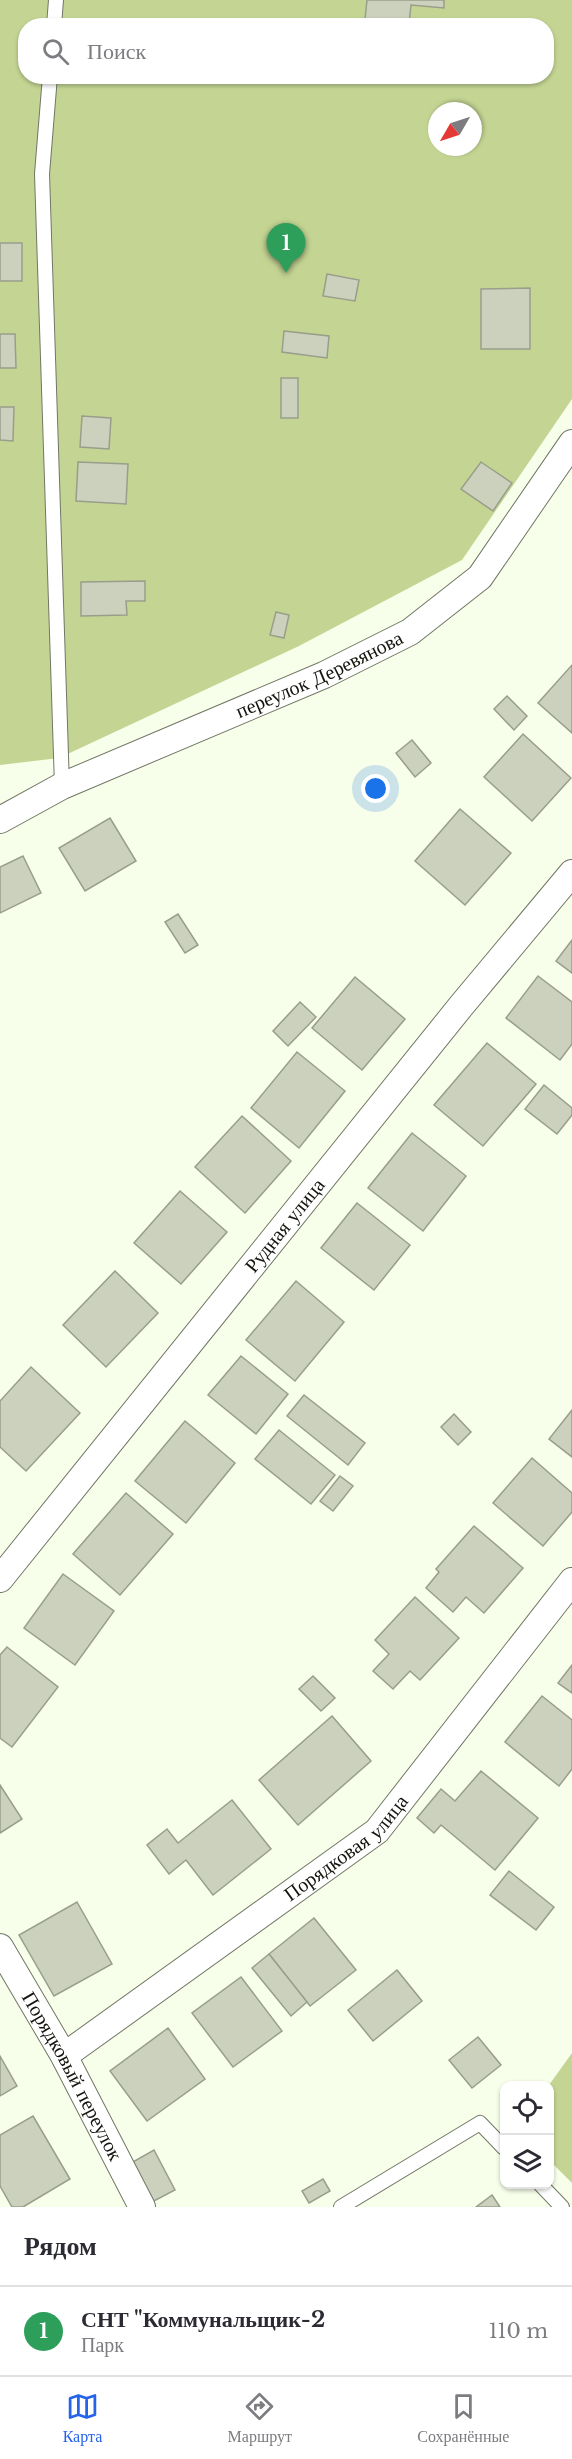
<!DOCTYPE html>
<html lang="ru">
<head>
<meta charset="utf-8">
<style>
	:root { --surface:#fff; --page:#f2f2f3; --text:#2b2b33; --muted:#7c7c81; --line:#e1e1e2; --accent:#2563eb }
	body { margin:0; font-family:"Libre Baskerville",serif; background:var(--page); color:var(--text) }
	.controls { position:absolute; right:18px; bottom:18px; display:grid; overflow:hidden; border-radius:12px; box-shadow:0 2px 4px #0004 }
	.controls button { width:54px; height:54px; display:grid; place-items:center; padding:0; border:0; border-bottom:2px solid var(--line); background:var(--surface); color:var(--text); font:30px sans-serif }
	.compass { position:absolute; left:428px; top:102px; width:54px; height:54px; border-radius:50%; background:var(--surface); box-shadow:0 2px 4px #0004; rotate:231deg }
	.you { position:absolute; left:376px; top:789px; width:21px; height:21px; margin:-15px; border:4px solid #fff; border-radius:50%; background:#1a73e8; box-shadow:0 0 0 9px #1a73e833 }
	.badge { display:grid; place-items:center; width:39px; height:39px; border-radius:50%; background:var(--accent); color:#fff; font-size:20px; font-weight:700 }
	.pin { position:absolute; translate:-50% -50px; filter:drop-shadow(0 2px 3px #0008) }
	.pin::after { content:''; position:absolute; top:32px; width:21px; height:18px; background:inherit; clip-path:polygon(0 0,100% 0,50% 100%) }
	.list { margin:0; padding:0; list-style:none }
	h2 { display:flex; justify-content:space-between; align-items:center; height:78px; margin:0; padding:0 24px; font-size:26px }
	h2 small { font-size:20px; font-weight:400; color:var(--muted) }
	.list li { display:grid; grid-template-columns:39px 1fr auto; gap:18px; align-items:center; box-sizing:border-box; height:90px; padding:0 24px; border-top:2px solid var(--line) }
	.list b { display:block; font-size:22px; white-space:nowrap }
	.list p { margin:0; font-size:20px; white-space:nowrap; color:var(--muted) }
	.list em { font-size:20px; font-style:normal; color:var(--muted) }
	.icon { flex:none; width:33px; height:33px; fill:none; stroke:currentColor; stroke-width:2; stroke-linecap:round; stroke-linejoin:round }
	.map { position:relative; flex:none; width:572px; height:2207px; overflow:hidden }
	.search { position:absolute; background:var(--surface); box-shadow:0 2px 4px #0004; left:18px; right:18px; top:18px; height:66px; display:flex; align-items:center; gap:15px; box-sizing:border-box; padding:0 21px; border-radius:24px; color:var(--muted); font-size:22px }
	.sheet { height:168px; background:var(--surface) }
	nav { display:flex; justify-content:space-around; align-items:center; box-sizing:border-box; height:84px; border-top:2px solid var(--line); background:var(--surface); font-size:16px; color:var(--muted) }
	nav a { display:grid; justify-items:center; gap:3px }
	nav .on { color:var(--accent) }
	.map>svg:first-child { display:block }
</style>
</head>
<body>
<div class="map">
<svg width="572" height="2207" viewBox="0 0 572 2207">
	<rect width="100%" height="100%" fill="#f7fee9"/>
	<!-- green -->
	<g fill="#c4d593" fill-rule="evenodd">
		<path d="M 0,0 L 572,0 L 572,399 L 462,560 L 299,646 L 59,758 L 0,765 ZM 26,26 L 546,26 L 546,76 L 26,76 ZM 437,111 L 473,111 L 473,147 L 437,147 Z"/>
		<path d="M 572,2053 L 572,2183 L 554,2165 L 550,2148 L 549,2085 Z"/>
	</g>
	<!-- building -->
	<g fill="#cbd1bd" stroke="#999e8b" stroke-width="1.5">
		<path d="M 367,0 L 444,0 L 444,8 L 411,5 L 409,24 L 365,19 Z"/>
		<rect x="0" y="243" width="22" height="38"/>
		<path d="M 327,274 L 359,280 L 355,301 L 323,296 Z"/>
		<path d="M 530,288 L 530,349 L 481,349 L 481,289 Z"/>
		<path d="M 284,331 L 329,336 L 327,358 L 282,352 Z"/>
		<path d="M 0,334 L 15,334 L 16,368 L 0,368 Z"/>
		<rect x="281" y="378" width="17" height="40"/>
		<path d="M 0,407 L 14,407 L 13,441 L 0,440 Z"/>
		<path d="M 82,416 L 111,418 L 109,449 L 80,447 Z"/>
		<path d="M 78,462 L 128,464 L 126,504 L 76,501 Z"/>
		<path d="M 481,462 L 512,483 L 493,511 L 461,489 Z"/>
		<path d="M 145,581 L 145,601 L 126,601 L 127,615 L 81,616 L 81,582 Z"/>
		<path d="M 276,612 L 289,615 L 284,638 L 270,635 Z"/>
		<path d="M 572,665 L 572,733 L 538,703 Z"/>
		<path d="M 507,696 L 527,716 L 514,730 L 494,709 Z"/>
		<path d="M 523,734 L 571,778 L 532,821 L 484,777 Z"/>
		<path d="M 412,740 L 431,763 L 415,777 L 396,753 Z"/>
		<path d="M 460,809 L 511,853 L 465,905 L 415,861 Z"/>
		<path d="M 110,818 L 136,861 L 85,891 L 59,848 Z"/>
		<path d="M 23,856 L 41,893 L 0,913 L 0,867 Z"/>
		<path d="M 178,914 L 198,945 L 185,953 L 165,922 Z"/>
		<path d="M 572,940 L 572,973 L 556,961 Z"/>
		<path d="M 538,976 L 572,1002 L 572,1044 L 560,1060 L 506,1018 Z"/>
		<path d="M 355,977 L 405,1019 L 362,1070 L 312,1028 Z"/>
		<path d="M 300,1002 L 316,1017 L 288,1046 L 273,1031 Z"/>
		<path d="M 487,1043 L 536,1084 L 483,1146 L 434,1105 Z"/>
		<path d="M 297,1052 L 345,1091 L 299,1148 L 251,1108 Z"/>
		<path d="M 544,1085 L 572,1108 L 572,1115 L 557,1134 L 525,1109 Z"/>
		<path d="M 242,1116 L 291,1161 L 245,1213 L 195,1167 Z"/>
		<path d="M 412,1133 L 466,1176 L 423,1231 L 368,1188 Z"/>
		<path d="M 180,1191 L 227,1232 L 181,1284 L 134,1243 Z"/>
		<path d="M 357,1203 L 410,1245 L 374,1290 L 321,1248 Z"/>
		<path d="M 115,1271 L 158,1313 L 106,1367 L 63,1325 Z"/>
		<path d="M 296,1281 L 344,1322 L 295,1381 L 246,1340 Z"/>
		<path d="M 241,1356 L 288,1394 L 256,1434 L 208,1395 Z"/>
		<path d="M 31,1367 L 80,1413 L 26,1471 L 0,1447 L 0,1401 Z"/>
		<path d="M 304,1395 L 365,1443 L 348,1465 L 287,1416 Z"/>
		<path d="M 572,1410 L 572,1457 L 549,1439 Z"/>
		<path d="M 454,1414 L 471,1432 L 458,1445 L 441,1427 Z"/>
		<path d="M 185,1421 L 235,1463 L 186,1523 L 135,1481 Z"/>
		<path d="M 279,1430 L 335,1475 L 311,1504 L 255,1459 Z"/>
		<path d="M 532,1458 L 572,1493 L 572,1512 L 543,1546 L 493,1503 Z"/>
		<path d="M 340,1476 L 353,1486 L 333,1511 L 320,1501 Z"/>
		<path d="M 126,1493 L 173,1534 L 120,1595 L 73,1554 Z"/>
		<path d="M 474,1526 L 523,1568 L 484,1613 L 466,1597 L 453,1612 L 426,1588 L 439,1572 L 436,1569 Z"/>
		<path d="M 63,1574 L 114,1611 L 75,1665 L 24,1628 Z"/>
		<path d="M 415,1597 L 459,1638 L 420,1680 L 410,1671 L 393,1689 L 373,1671 L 389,1654 L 375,1640 Z"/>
		<path d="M 7,1647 L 58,1687 L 12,1747 L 0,1738 L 0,1655 Z"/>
		<path d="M 572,1665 L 572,1693 L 558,1683 Z"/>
		<path d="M 313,1676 L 335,1698 L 321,1711 L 299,1689 Z"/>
		<path d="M 542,1696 L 572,1720 L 572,1769 L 559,1786 L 505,1742 Z"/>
		<path d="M 332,1716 L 371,1761 L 298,1825 L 259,1780 Z"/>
		<path d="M 481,1771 L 538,1818 L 495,1870 L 441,1825 L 434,1833 L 417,1818 L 441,1789 L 455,1801 Z"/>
		<path d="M 0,1785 L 22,1819 L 0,1833 Z"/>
		<path d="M 232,1800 L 271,1849 L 213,1895 L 186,1860 L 169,1874 L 147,1845 L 167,1829 L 178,1843 Z"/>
		<path d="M 509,1871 L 554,1907 L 536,1930 L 490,1895 Z"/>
		<path d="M 77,1902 L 112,1964 L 54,1996 L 19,1935 Z"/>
		<path d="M 314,1918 L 356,1970 L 310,2006 L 269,1954 Z"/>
		<path d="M 269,1954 L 307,2002 L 291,2016 L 252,1968 Z"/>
		<path d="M 397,1970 L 422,2001 L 373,2041 L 348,2010 Z"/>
		<path d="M 241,1977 L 282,2031 L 233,2067 L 192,2013 Z"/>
		<path d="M 168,2028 L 205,2079 L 147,2121 L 110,2071 Z"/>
		<path d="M 478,2037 L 501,2065 L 472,2088 L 449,2060 Z"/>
		<path d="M 0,2056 L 17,2086 L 0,2096 Z"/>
		<path d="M 33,2116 L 70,2179 L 23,2207 L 12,2207 L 0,2186 L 0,2135 Z"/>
		<path d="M 154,2150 L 175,2190 L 152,2202 L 131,2163 Z"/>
		<path d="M 323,2179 L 330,2191 L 309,2203 L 302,2191 Z"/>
		<path d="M 492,2195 L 500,2207 L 476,2207 Z"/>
	</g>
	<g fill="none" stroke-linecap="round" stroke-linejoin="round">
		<!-- service casing -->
		<g stroke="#727765" stroke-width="16">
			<g id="service">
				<path d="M 54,26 L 56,0"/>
				<path d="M 50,76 L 42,174 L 62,786"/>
				<path d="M 540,2184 L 562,2207"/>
				<path d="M 341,2207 L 480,2123 L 504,2148"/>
			</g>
		</g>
		<!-- minor casing -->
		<g stroke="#727765" stroke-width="28">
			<g id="minor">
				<path id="s1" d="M 0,820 L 62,786 L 324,675 L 410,632 L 480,577 L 572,443"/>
				<path id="s2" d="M 0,1579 L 461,1006 L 572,873"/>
				<path id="s3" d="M 0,1947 L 64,2056 L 142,2207"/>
				<path id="s4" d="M 64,2056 L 377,1831 L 572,1581"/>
			</g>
		</g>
		<!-- service -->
		<use href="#service" stroke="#fff" stroke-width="14"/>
		<!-- minor -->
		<use href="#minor" stroke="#fff" stroke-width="26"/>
	</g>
	<g text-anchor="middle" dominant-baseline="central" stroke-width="6" stroke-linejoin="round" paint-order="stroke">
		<!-- street labels -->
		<g font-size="20" fill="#13150e" stroke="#fff">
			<text stroke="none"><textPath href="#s1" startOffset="351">переулок Деревянова</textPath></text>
			<text stroke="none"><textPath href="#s2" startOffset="454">Рудная улица</textPath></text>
			<text stroke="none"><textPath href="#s4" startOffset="351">Порядковая улица</textPath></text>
			<text stroke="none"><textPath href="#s3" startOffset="148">Порядковый переулок</textPath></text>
		</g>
	</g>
</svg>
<div class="controls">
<button><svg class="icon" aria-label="locate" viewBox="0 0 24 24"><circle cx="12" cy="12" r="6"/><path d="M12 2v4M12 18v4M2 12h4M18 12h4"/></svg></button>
<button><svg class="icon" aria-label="layers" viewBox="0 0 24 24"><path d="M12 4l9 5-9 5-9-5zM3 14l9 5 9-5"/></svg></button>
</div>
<svg class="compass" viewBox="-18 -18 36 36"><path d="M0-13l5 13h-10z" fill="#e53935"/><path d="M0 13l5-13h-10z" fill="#7c7c81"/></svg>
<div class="you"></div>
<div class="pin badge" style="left:286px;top:273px;background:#2e9e5b">1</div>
<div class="search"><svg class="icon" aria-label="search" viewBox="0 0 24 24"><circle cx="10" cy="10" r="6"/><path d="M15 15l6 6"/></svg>Поиск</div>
</div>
<section class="sheet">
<h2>Рядом<small></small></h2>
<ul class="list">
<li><span class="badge" style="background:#2e9e5b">1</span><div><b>СНТ &quot;Коммунальщик-2</b><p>Парк</p></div><em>110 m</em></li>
</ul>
</section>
<nav>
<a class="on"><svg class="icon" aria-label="map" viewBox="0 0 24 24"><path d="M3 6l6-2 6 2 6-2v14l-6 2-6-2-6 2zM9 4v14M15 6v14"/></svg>Карта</a>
<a><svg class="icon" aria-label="directions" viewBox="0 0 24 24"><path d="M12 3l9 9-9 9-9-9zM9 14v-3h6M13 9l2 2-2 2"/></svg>Маршрут</a>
<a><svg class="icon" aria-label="saved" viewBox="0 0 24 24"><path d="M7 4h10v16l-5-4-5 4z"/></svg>Сохранённые</a>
</nav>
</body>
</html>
